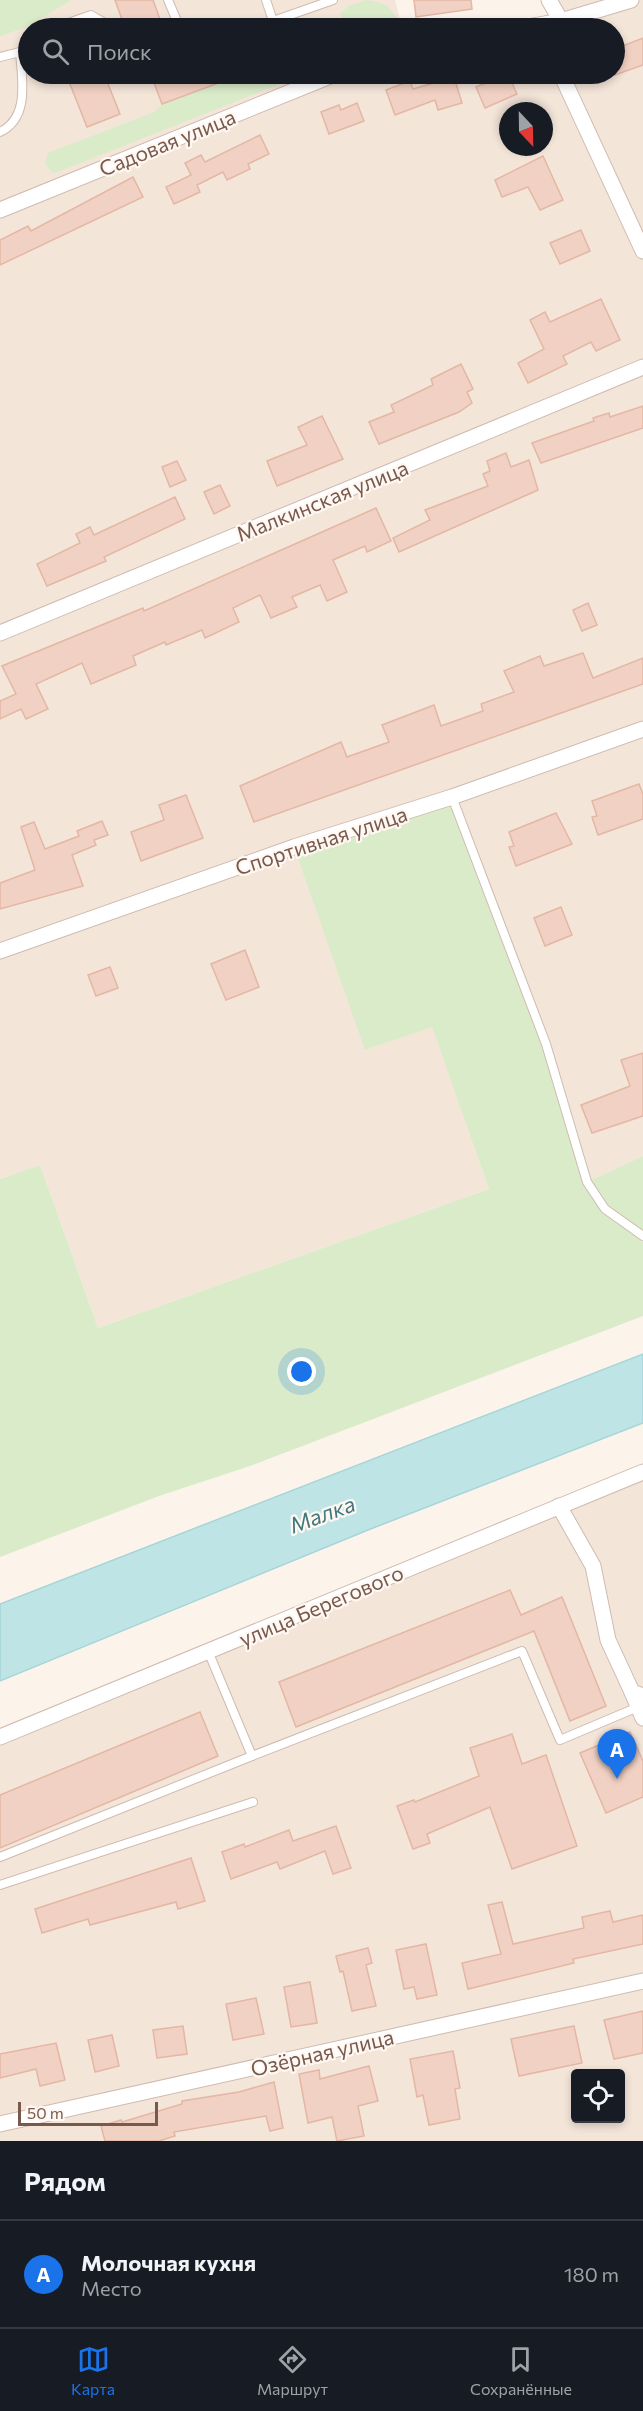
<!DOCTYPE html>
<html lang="ru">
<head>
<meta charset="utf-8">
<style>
	:root { --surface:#171b24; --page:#242831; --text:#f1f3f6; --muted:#9ea1a6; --line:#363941; --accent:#1a73e8 }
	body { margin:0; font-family:Commissioner,sans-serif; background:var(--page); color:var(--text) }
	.controls { position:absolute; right:18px; bottom:18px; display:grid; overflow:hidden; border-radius:6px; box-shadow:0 3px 9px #0003 }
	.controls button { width:54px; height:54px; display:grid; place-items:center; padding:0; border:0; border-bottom:2px solid var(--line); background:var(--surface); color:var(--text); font:30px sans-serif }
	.compass { position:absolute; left:499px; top:102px; width:54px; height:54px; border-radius:50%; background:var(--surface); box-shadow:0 3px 9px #0003; rotate:158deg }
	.scale { position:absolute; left:18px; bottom:15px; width:140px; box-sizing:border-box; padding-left:6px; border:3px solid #78594e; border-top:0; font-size:16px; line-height:21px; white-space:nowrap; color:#78594e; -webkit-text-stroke:4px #fff8f2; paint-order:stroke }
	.you { position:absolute; left:302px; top:1372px; width:21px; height:21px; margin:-15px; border:4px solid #fff; border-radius:50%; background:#1a73e8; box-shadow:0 0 0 9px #1a73e833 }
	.badge { display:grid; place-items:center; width:39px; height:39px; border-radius:50%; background:var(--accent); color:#fff; font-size:20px; font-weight:700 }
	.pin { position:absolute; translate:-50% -50px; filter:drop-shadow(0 2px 3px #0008) }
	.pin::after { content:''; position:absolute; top:32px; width:21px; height:18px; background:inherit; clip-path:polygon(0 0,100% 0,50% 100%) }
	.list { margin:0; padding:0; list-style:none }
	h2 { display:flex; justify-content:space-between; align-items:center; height:78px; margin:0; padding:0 24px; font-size:26px }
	h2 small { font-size:20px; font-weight:400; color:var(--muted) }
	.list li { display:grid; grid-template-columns:39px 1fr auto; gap:18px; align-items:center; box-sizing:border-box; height:108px; padding:0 24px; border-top:2px solid var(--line) }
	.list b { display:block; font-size:22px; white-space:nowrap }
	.list p { margin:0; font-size:20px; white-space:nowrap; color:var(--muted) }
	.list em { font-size:20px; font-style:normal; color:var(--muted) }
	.icon { flex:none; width:33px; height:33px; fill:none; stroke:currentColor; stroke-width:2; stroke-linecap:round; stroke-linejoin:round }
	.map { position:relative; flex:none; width:643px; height:2141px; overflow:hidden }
	.search { position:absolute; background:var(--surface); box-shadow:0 3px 9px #0003; left:18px; right:18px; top:18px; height:66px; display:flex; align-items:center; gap:15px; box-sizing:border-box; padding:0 21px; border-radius:33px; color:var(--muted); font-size:22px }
	.sheet { height:186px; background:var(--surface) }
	nav { display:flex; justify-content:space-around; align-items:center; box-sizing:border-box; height:84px; border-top:2px solid var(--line); background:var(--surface); font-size:16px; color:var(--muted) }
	nav a { display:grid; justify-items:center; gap:3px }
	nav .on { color:var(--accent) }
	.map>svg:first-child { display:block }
</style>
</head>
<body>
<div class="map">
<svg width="643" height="2141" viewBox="0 0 643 2141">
	<rect width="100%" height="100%" fill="#fcf4eb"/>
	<!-- residential -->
	<g fill="#f4e5d9" fill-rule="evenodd">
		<path d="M 0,0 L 395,0 L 402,28 L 28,28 L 28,74 L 614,74 L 614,28 L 522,28 L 561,21 L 549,0 L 643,0 L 643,1156 L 587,1182 L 452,797 L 366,1050 L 432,1026 L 489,1189 L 98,1328 L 40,1165 L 0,1179 ZM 508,111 L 544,111 L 544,147 L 508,147 Z"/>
		<path d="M 643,1472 L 643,2141 L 0,2141 L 0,1737 ZM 576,2074 L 620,2074 L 620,2118 L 576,2118 Z"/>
	</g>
	<!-- green -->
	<g fill="#daebc9">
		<path d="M 0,0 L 71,0 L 27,27 L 0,36 Z"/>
		<path d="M 366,0 C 382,2 391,5 397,20 L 393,28 L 346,28 L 340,13 L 349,6 Z"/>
		<path d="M 244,74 L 305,74 L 60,171 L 52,173 L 45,163 L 48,153 L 154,112 L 162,104 Z"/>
		<path d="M 452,797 L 546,1044 L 587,1182 L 643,1156 L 643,1316 L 250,1466 L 159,1496 L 0,1557 L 0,1179 L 40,1165 L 98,1328 L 489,1189 L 432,1027 L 365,1050 L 294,847 Z"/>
	</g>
	<!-- water -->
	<path fill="#bfe4e6" stroke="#a5d5d8" stroke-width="1.5" d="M 643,1354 L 643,1423 L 368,1530 L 0,1681 L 0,1604 Z"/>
	<!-- building -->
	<g fill="#f1d1c3" stroke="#e4b6a4" stroke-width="1.5">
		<path d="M 115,0 L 153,0 L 161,22 L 144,28 L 125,28 Z"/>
		<path d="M 414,0 L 471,0 L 472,9 L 416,17 Z"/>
		<path d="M 643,38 L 643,65 L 615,75 L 615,49 Z"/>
		<path d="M 66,74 L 104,74 L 120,114 L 87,127 Z"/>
		<path d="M 179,74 L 240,74 L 240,75 L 162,104 L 154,83 Z"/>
		<path d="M 508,74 L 517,94 L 485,108 L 476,87 Z"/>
		<path d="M 454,77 L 462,103 L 438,110 L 435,100 L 395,115 L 386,90 L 410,81 L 413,89 Z"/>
		<path d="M 357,103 L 364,121 L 329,134 L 321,112 L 339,105 L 341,110 Z"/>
		<path d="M 260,135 L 269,154 L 248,164 L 250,169 L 227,180 L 223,172 L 197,185 L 200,192 L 174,204 L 166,187 L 191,175 L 185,163 L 201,155 L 205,162 Z"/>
		<path d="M 543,156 L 563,200 L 540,210 L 528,187 L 502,197 L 495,180 Z"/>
		<path d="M 133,177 L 143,197 L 0,265 L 0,240 L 28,226 L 31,231 Z"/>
		<path d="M 581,230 L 590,251 L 560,264 L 550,243 Z"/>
		<path d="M 601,299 L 620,340 L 596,351 L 591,342 L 563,356 L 567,364 L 528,383 L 518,363 L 544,349 L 530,320 L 545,312 L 550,322 Z"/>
		<path d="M 461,364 L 473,389 L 467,392 L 472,403 L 459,412 L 379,444 L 369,422 L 394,412 L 391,405 L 433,385 L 431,379 Z"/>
		<path d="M 643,406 L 643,428 L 541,463 L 532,443 L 594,421 L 593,418 L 609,413 L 610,417 Z"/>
		<path d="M 322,416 L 343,459 L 277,486 L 267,461 L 307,445 L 298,427 Z"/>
		<path d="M 506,453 L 511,467 L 529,460 L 538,490 L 399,552 L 393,538 L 430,520 L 425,510 L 488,486 L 483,474 L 490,471 L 487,461 Z"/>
		<path d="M 177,461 L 186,480 L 170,487 L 162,467 Z"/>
		<path d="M 220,485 L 230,506 L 214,514 L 204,492 Z"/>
		<path d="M 175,497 L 185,519 L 104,557 L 106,561 L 47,586 L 37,564 L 80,543 L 76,534 L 90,527 L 94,535 Z"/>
		<path d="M 376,508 L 391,541 L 367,552 L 365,546 L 333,560 L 347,592 L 327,601 L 320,585 L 292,597 L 297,607 L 271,618 L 260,595 L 233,608 L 239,622 L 205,638 L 202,630 L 166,645 L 165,642 L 133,656 L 136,665 L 91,684 L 82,663 L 36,684 L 48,709 L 26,719 L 21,709 L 0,719 L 0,701 L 16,694 L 2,666 L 143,608 L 144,611 Z"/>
		<path d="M 588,603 L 597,625 L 582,631 L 573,610 Z"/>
		<path d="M 583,653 L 593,678 L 643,658 L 643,684 L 254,822 L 240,786 L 341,742 L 347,757 L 389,742 L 382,725 L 434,705 L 441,726 L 483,711 L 481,704 L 514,692 L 504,671 L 540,656 L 544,666 Z"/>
		<path d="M 639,784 L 643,794 L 643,819 L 598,835 L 592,817 L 597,816 L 592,801 Z"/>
		<path d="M 186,795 L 203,838 L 141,861 L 131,832 L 164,820 L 159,805 Z"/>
		<path d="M 556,813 L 572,844 L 516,866 L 509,847 L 514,846 L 509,832 Z"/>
		<path d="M 102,821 L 108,835 L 94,840 L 96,845 L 72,855 L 83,886 L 0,909 L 0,883 L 35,870 L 21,827 L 34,822 L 45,849 L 79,836 L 77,831 Z"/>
		<path d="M 561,907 L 572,935 L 545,946 L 534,918 Z"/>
		<path d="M 245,950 L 259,987 L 226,1000 L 211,964 Z"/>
		<path d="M 110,967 L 118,988 L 96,996 L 88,975 Z"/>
		<path d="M 643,1053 L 643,1116 L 592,1133 L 581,1105 L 630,1086 L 621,1060 Z"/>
		<path d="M 510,1590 L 521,1615 L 562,1597 L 606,1706 L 570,1721 L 534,1631 L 296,1727 L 279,1682 Z"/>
		<path d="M 200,1712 L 218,1756 L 0,1848 L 0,1795 Z"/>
		<path d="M 630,1732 L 643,1761 L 643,1797 L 606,1813 L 580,1753 Z"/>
		<path d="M 512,1734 L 522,1764 L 546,1755 L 577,1846 L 512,1869 L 490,1807 L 427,1834 L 430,1843 L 413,1849 L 397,1806 L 414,1800 L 415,1802 L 479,1776 L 470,1748 Z"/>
		<path d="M 336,1826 L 351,1868 L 333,1874 L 325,1851 L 280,1869 L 277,1862 L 231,1879 L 222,1852 L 244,1844 L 245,1847 L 289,1830 L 293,1841 Z"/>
		<path d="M 191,1858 L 205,1901 L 178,1909 L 176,1902 L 90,1925 L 88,1919 L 42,1933 L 35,1909 Z"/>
		<path d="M 502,1902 L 513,1944 L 584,1928 L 582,1917 L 610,1911 L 613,1922 L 643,1915 L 643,1944 L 573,1959 L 574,1963 L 468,1989 L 462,1963 L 501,1954 L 488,1905 Z"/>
		<path d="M 426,1944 L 437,1995 L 417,1999 L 414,1987 L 404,1989 L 396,1950 Z"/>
		<path d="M 368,1948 L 372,1963 L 366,1965 L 376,2006 L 352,2011 L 343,1971 L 340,1972 L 336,1956 Z"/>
		<path d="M 310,1982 L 317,2023 L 291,2027 L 284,1987 Z"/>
		<path d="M 256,1998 L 264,2034 L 233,2040 L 226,2004 Z"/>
		<path d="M 643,2011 L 643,2053 L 614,2059 L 604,2020 Z"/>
		<path d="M 183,2026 L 187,2054 L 157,2058 L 153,2030 Z"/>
		<path d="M 574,2026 L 582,2063 L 519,2076 L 511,2039 Z"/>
		<path d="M 112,2035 L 119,2066 L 95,2072 L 88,2040 Z"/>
		<path d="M 56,2043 L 65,2080 L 40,2086 L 36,2069 L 0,2078 L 0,2054 Z"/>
		<path d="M 453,2051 L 460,2088 L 455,2089 L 460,2119 L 429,2125 L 423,2095 L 417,2097 L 410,2059 Z"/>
		<path d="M 369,2066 L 378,2101 L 358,2106 L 364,2136 L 337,2141 L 332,2117 L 308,2123 L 299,2074 L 319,2070 L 320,2079 Z"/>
		<path d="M 274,2082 L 283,2128 L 270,2131 L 266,2116 L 174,2132 L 175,2136 L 159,2141 L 105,2141 L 101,2126 L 121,2120 L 122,2122 L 182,2104 L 182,2101 L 239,2092 Z"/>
	</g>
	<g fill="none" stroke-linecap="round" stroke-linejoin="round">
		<!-- lane casing -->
		<g stroke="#cfbbb0" stroke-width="10">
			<g id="lane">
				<path d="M 168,0 L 180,28"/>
				<path d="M 266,0 L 273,21 L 333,0"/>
				<path d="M 54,28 L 91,15 L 113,28"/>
				<path d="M 252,28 L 273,21"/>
				<path d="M 0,57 L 20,52 L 28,44"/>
				<path d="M 0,132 C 30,118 22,79 20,52"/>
				<path d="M 452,797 L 546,1044 L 587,1182 L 605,1209 L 643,1236"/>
				<path d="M 208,1651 L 252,1756 L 522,1651 L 560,1740 L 638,1707"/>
				<path d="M 0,1857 L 252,1756"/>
				<path d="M 0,1885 L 253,1802"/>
			</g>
		</g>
		<!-- street casing -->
		<g stroke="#cfbbb0" stroke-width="17">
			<g id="street">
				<path d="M 549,0 L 561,21 L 560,28"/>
				<path d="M 522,28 L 561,21 L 631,0"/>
				<path d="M 561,74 L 643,251"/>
				<path d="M 0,210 L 335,74"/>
				<path d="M 0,633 L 643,367"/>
				<path d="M 0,951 L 294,847 L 452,797 L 643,729"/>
				<path d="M 559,1506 L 593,1566 L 608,1640 L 632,1692 L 643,1696"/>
				<path d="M 632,1692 L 643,1718"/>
				<path d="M 0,1737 L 643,1472"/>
				<path d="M 0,2124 L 643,1981"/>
			</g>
		</g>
		<!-- lane -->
		<use href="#lane" stroke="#fff" stroke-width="8"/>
		<!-- street -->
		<use href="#street" stroke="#fff" stroke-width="15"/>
	</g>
	<g text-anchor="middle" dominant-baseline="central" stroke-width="4.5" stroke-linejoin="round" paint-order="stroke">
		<!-- street labels -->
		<g font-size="21" fill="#78594e" stroke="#fff8f2">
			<text transform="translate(167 142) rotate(-22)">Садовая улица</text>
			<text transform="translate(322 500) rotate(-22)">Малкинская улица</text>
			<text transform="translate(321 840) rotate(-18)">Спортивная улица</text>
			<text transform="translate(321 1605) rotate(-23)">улица Берегового</text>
			<text transform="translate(322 2052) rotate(-13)">Озёрная улица</text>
		</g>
		<!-- water labels -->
		<g font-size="22" font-style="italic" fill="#41787c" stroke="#fff8f2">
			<text transform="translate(322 1514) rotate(-20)">Малка</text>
		</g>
	</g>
</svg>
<div class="controls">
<button><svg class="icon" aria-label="locate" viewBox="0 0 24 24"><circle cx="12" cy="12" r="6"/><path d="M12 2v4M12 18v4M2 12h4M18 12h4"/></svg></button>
</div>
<svg class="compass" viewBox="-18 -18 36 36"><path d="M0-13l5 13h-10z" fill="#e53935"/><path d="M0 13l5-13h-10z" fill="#9ea1a6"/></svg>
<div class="scale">50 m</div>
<div class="you"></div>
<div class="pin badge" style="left:617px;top:1779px">A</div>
<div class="search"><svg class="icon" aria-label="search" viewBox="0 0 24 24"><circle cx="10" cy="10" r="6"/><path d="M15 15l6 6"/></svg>Поиск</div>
</div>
<section class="sheet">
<h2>Рядом<small></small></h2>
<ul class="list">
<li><span class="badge">A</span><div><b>Молочная кухня</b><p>Место</p></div><em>180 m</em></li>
</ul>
</section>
<nav>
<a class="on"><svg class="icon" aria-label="map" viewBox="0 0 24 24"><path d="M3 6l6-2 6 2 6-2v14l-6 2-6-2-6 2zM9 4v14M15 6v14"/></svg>Карта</a>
<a><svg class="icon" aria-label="directions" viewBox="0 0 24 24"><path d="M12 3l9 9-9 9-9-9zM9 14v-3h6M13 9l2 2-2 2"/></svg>Маршрут</a>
<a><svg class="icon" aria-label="saved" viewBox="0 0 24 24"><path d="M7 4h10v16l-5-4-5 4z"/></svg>Сохранённые</a>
</nav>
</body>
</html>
